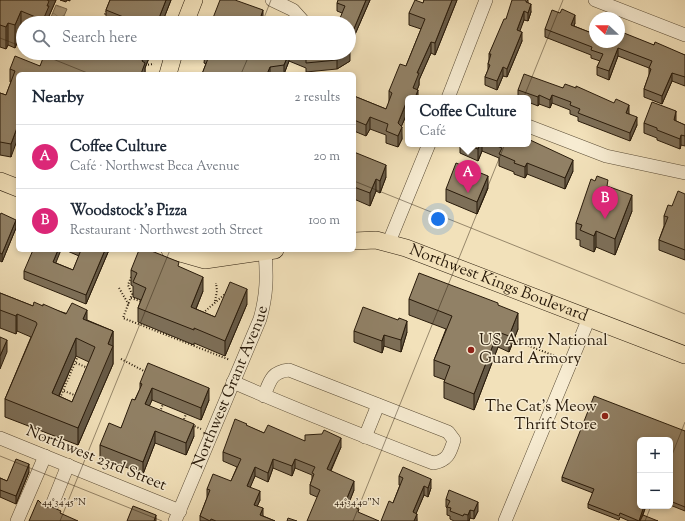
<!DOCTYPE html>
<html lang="en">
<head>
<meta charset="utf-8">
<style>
	:root { --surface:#fff; --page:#f2f2f3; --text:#1f2937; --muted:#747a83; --line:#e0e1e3; --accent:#db2777 }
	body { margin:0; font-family:"Sorts Mill Goudy",serif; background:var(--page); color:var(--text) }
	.controls { position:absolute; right:12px; bottom:12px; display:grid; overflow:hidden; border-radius:6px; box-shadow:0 2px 6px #0003 }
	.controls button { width:36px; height:36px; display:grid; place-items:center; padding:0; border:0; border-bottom:1px solid var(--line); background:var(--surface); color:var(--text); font:20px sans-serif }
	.compass { position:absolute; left:589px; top:12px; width:36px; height:36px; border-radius:50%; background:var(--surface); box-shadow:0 2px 6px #0003; rotate:292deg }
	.you { position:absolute; left:438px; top:219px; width:14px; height:14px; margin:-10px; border:3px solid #fff; border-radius:50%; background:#1a73e8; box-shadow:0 0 0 6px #1a73e833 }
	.badge { display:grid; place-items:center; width:26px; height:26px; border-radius:50%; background:var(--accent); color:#fff; font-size:13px; font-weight:700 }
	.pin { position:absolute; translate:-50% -33px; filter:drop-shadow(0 1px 2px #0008) }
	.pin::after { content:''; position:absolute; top:21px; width:14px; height:12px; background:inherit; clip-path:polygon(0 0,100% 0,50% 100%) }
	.popup { position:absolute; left:405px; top:95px; width:126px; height:52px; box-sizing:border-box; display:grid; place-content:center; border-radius:6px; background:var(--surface); filter:drop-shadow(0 1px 3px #0005); font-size:13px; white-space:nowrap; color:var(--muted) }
	.popup b { font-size:15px; color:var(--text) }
	.popup::after { content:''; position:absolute; left:50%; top:100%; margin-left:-8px; border:8px solid transparent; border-top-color:var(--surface) }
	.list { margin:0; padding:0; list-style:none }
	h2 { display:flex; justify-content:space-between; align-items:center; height:52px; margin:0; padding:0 16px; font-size:17px }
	h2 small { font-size:13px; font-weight:400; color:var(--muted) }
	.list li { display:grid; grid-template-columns:26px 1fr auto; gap:12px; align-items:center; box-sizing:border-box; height:64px; padding:0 16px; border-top:1px solid var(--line) }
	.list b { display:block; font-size:15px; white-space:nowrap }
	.list p { margin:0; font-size:13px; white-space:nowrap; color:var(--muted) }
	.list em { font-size:13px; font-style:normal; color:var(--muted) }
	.icon { flex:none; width:22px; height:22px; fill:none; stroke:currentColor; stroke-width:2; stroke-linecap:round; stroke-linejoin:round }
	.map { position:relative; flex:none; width:685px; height:521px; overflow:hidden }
	.search { position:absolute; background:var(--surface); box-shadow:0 2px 6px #0003; left:16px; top:16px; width:340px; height:44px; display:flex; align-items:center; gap:10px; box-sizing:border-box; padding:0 14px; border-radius:22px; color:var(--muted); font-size:15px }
	.panel { position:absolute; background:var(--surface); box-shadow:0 2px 6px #0003; left:16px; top:72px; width:340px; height:180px; border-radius:6px }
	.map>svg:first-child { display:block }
</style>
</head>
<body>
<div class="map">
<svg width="685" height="521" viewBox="0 0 685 521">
	<defs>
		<pattern id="water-waves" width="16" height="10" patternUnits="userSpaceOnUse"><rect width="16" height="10" fill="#ad9d7e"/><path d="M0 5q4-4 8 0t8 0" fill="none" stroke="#8d7f65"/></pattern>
	</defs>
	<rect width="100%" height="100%" fill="#f2e1ba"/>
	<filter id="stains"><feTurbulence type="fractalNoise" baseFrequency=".005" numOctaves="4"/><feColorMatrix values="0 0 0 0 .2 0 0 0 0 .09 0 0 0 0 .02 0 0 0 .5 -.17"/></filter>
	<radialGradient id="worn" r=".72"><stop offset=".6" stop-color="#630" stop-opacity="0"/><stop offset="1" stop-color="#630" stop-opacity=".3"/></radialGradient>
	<!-- water -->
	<path fill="url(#water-waves)" stroke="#786950" d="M 56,5 L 67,9 L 61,23 L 54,23 L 56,18 L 51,17 Z"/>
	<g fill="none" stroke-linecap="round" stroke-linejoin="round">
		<!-- minor casing -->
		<g stroke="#5a4c36" stroke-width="14">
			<g id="minor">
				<path d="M 272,0 L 293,10 L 302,20"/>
				<path d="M 595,0 L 685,35"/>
				<path d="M 448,98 L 486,0"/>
				<path d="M 528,126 L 606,156 L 685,173"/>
				<path d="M 389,242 L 429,144"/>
				<path d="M 233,382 C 299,411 366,437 433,463 C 447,461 450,454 454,440 L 448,432 L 289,370 C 271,372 270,381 264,396"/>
				<path d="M 365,437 L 378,405"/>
				<path d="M 0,438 L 180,511"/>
				<path d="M 48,515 L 68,465"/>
				<path d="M 17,521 L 45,456"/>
				<path id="s1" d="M 175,521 L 260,319 C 267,294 267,277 265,251"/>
				<path d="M 505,521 L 589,318"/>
			</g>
		</g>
		<!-- major casing -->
		<g stroke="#281a0a" stroke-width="18">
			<g id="major">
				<path d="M 185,23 L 194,0"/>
				<path d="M 168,74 L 174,53"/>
				<path d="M 0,181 L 18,188"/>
				<path id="s2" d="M 354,241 L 376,240 L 406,248 L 685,355"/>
				<path d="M 170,250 L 205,260 L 275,250"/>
			</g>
		</g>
		<!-- path -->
		<g stroke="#281a0a" stroke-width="2" stroke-dasharray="1 2" stroke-linecap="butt">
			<path d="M 102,23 L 106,11"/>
			<path d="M 145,65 L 154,64"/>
			<path d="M 131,277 L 128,285 L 132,294 L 123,318 L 230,360"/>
			<path d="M 119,288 L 129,305"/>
			<path d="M 131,298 L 143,302"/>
			<path d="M 215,301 L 217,291 L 216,283"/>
			<path d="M 203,313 L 225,294"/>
			<path d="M 514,340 L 560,358"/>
			<path d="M 121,359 L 144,371"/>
			<path d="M 76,363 L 88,368"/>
			<path d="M 64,391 L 77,396"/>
			<path d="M 60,398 L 78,356"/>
			<path d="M 160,412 L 163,404"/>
			<path d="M 183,422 L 186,414"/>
			<path d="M 192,425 L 201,429"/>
			<path d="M 42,441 L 46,431"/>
			<path d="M 58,448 L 62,437"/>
		</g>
		<!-- minor -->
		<use href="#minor" stroke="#f7ecd2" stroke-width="13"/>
		<!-- major -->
		<use href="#major" stroke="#f2e1ba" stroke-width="17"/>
	</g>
	<!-- wall -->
	<g fill="#7d6f58" stroke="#281a0a" fill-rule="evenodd">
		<path d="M 0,0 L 56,0 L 49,16 L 49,23 L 23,23 L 23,34 L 21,33 L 15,48 L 8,45 L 6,49 L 0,47 Z"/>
		<path d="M 60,0 L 70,0 L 70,1 L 67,0 L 66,2 Z"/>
		<path d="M 110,0 L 171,0 L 162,23 L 106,23 L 106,10 Z"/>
		<path d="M 370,0 L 353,39 L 349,38 L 349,23 L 342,13 L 337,11 L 337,3 Z"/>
		<path d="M 424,0 L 457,0 L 435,55 L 431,53 L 419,80 L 419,85 L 417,90 L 418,98 L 408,98 L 408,111 L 401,127 L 402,139 L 398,147 L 386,143 L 386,135 L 370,129 L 366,136 L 354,131 L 354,96 L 386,109 L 389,103 L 389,91 L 406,66 L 421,29 L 409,25 L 409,13 L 423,3 Z"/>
		<path d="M 528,0 L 528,2 L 531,12 L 528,21 L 524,20 L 519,31 L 522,41 L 507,77 L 503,76 L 497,90 L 485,85 L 485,77 L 488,70 L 488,64 L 489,60 L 489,54 L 506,19 Z"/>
		<path d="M 560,13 L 575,23 L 574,26 L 589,32 L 654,45 L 685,55 L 685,86 L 672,81 L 662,104 L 644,97 L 644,89 L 649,75 L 649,68 L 618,56 L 609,80 L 597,75 L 597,67 L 600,61 L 591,58 L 591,55 L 545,37 L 545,29 Z"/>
		<path d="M 89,53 L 151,53 L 145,68 L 145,74 L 18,74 L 11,157 L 0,155 L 0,93 L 6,95 L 11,82 L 10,82 L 10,69 L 40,66 L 88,56 Z"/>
		<path d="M 205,53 L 316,53 L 350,61 L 337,69 L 306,72 L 306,68 L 289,61 L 284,74 L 202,74 L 206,64 L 204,63 Z"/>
		<path d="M 563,88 L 629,113 L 629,114 L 637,125 L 630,141 L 578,121 L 578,117 L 570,114 L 570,110 L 552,103 L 550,108 L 539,104 L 538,106 L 528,102 L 528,98 L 518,98 L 518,90 Z"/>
		<path d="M 676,121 L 685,125 L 685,146 L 681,145 L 680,149 L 657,140 L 657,138 L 644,133 L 644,123 Z"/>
		<path d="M 460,144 L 528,144 L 573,171 L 565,189 L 527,174 L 525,178 L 514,174 L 514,172 L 499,166 L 499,158 L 482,151 L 478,161 L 460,153 Z"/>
		<path d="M 354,152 L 386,177 L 380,193 L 376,191 L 370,206 L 354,199 Z"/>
		<path d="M 608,186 L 632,211 L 615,255 L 596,247 L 594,252 L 580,246 L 580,240 L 576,239 L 576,223 Z"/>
		<path d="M 488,188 L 477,214 L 446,201 L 446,189 Z"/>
		<path d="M 685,194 L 685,260 L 659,250 L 659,240 L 664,226 L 664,216 L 672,206 Z"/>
		<path d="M 0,215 L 16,228 L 2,262 L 0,261 Z"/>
		<path d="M 65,250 L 109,250 L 86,304 L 24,279 L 24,271 L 56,263 L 73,270 L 79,256 Z"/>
		<path d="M 179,267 L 203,291 L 196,309 L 215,317 L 247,304 L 225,356 L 194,343 L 194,345 L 138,322 L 138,308 L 141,300 L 133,297 L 133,286 L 131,285 L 131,270 Z"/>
		<path d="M 0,293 L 33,306 L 43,306 L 87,320 L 113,331 L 113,364 L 78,445 L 5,417 L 5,399 L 31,337 L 17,331 L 16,334 L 0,328 ZM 76,356 L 89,362 L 72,402 L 59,396 Z"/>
		<path d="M 409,299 L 498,305 L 518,329 L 509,352 L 498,347 L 474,410 L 444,398 L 444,382 L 445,380 L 434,376 L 434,360 L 446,329 L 409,315 Z"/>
		<path d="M 354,331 L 407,332 L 401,352 L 384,346 L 382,353 L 354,342 Z"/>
		<path d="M 140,383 L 209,400 L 201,420 L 152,400 L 149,406 L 194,436 L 186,455 L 155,443 L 143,474 L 100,457 L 100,445 L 121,428 L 140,389 Z"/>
		<path d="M 247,426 L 264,433 L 305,441 L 341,447 L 331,471 L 354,490 L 348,505 L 317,497 L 310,494 L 310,485 L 312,479 L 312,475 L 295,468 L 292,476 L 273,468 L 268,482 L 255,476 L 250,487 L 260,500 L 257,506 L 263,516 L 275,521 L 200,521 L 200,516 L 207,498 L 207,489 L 231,481 L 237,467 L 223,461 L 223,452 Z"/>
		<path d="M 685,431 L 685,511 L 670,505 L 670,440 L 640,506 L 646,506 L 642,518 L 658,521 L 629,521 L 620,517 L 619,520 L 588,508 L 588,504 L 593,493 L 562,481 L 562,477 Z"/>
		<path d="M 29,472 L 16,504 L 0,497 L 0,478 L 7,481 Z"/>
		<path d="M 399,476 L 431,488 L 428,497 L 424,495 L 416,513 L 417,521 L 393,503 L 400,485 L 399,485 Z"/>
		<path d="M 446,499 L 478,511 L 474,519 L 470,518 L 469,521 L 454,521 L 450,519 L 450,516 L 447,515 L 447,508 L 446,507 Z"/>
	</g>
	<!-- shaded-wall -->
	<g fill="#665a47" stroke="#281a0a">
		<path d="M 47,0 L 56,0 L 49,16 L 49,23 L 43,23 Z"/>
		<path d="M 166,0 L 171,0 L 162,23 L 157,23 Z"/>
		<path d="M 366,0 L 370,0 L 353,39 L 353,31 Z"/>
		<path d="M 452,0 L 457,0 L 435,55 L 435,43 Z"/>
		<path d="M 531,4 L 531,12 L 528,21 L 528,13 Z"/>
		<path d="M 263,10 L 263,19 L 261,16 Z"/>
		<path d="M 21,11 L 21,33 L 15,48 L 15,25 Z"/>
		<path d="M 524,11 L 524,20 L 517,39 L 517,30 Z"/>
		<path d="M 575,15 L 575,23 L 571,33 L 571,25 Z"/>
		<path d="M 8,23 L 8,45 L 6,49 L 6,27 Z"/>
		<path d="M 522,32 L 522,41 L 507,77 L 507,69 Z"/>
		<path d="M 431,42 L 431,53 L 419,80 L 419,85 L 414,98 L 413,88 L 417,73 Z"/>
		<path d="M 618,48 L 618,56 L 609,80 L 609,71 Z"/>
		<path d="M 350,52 L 350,61 L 337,69 L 337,60 Z"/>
		<path d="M 146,53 L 151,53 L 145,68 L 145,74 L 141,74 L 142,61 Z"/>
		<path d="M 289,53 L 289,61 L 284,74 L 284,65 Z"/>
		<path d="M 270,67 L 270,74 L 267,74 Z"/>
		<path d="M 503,67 L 503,76 L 497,90 L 497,81 Z"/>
		<path d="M 672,73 L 672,81 L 662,104 L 662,96 Z"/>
		<path d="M 418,90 L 418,98 L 415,98 Z"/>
		<path d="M 539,95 L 539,104 L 538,106 L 538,97 Z"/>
		<path d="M 552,95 L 552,103 L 550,108 L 550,100 Z"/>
		<path d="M 408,99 L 408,111 L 398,134 L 398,123 Z"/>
		<path d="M 629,105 L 629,113 L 626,121 L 626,113 Z"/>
		<path d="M 676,111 L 676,120 L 674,130 L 674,120 Z"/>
		<path d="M 370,117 L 370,129 L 366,136 L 366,125 Z"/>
		<path d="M 637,117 L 637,125 L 630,141 L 630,133 Z"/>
		<path d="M 18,125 L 18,138 L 11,157 L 11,144 Z"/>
		<path d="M 402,127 L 402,139 L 398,147 L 398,136 Z"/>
		<path d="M 681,135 L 681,145 L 680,149 L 680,139 Z"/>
		<path d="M 480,144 L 482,144 L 482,151 L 478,161 L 478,149 Z"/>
		<path d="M 573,160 L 573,171 L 565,189 L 565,178 Z"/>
		<path d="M 527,163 L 527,174 L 525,178 L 525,167 Z"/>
		<path d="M 386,165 L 386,177 L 380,193 L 380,181 Z"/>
		<path d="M 488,176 L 488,188 L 477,214 L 477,202 Z"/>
		<path d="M 376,179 L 376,191 L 370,206 L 370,193 Z"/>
		<path d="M 632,195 L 632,211 L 615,255 L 615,239 Z"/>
		<path d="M 16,220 L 16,228 L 2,262 L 2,254 Z"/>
		<path d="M 596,231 L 596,247 L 594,252 L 594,236 Z"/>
		<path d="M 58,250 L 61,250 L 53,270 L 53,262 Z"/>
		<path d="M 105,250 L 109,250 L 86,304 L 86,295 Z"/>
		<path d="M 203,277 L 203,291 L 191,321 L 191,307 Z"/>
		<path d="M 247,289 L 247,304 L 225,356 L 225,341 Z"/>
		<path d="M 87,310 L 87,327 L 83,319 Z"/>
		<path d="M 518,313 L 518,329 L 509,352 L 509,336 Z"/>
		<path d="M 17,314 L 17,331 L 16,334 L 16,316 Z"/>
		<path d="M 407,321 L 407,332 L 401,352 L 401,340 Z"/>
		<path d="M 113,331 L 113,364 L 78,445 L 78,428 L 108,344 Z"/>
		<path d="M 498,332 L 498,347 L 474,410 L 474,394 Z"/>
		<path d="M 384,335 L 384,346 L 382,353 L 382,341 Z"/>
		<path d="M 76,338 L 76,356 L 52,411 L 52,393 Z"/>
		<path d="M 7,340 L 7,352 L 0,369 L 0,356 Z"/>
		<path d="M 152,388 L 152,400 L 145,416 L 145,404 Z"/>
		<path d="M 209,388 L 209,400 L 201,420 L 201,408 Z"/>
		<path d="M 194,424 L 194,436 L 186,455 L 186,443 Z"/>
		<path d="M 155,431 L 155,443 L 143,474 L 143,462 Z"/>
		<path d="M 341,438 L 341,447 L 327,478 L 327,469 Z"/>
		<path d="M 273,459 L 273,468 L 268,482 L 268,473 Z"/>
		<path d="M 295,459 L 295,468 L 292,476 L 292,466 Z"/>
		<path d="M 29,464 L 29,472 L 16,504 L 16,496 Z"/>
		<path d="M 255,467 L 255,476 L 247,495 L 247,486 Z"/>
		<path d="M 431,479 L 431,488 L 428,497 L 428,488 Z"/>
		<path d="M 354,481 L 354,490 L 345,513 L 345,503 Z"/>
		<path d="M 424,486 L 424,495 L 413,521 L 413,512 Z"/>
		<path d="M 260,491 L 260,500 L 254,514 L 254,505 Z"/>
		<path d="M 478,502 L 478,511 L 474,519 L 474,511 Z"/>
		<path d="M 644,506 L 646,506 L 640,521 L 639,521 Z"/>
		<path d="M 263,508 L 263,517 L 260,515 Z"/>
		<path d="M 470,510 L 470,518 L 469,521 L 468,521 L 468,515 Z"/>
		<path d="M 417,514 L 417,521 L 414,521 Z"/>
		<path d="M 156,515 L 156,521 L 154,521 Z"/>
	</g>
	<!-- building -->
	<g fill="#918166" stroke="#281a0a" fill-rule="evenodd">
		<path d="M 0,0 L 47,0 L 49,1 L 47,6 L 49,6 L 43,20 L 21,11 L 15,25 L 8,23 L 6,27 L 0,25 Z"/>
		<path d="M 110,0 L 166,0 L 157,23 L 136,23 L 136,22 L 106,10 Z"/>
		<path d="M 220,0 L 235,0 L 263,10 L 261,16 L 276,23 L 211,23 Z"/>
		<path d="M 338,0 L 366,0 L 353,31 L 349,29 L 349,23 L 338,23 L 345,6 L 337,3 Z"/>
		<path d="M 415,0 L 423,3 L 424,0 L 452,0 L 435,43 L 431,42 L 417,73 L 419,73 L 413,88 L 418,90 L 415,98 L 408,98 L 398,123 L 402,127 L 398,136 L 386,131 L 388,124 L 370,117 L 366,125 L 354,120 L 354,96 L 386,109 L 392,93 L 389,91 L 400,64 L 406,66 L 425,19 L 409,13 Z"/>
		<path d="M 512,0 L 526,0 L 526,2 L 531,4 L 528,13 L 524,11 L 517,30 L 522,32 L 507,69 L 503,67 L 497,81 L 485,77 L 490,65 L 488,64 L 491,54 L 489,54 L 504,19 L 506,19 Z"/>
		<path d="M 562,9 L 575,15 L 571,25 L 589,32 L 591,27 L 595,28 L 595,42 L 619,42 L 619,31 L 654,45 L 655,42 L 685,55 L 685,77 L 672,73 L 662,96 L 644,89 L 651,69 L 649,68 L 652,61 L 618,48 L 609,71 L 597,67 L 603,54 L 591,50 L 592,47 L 545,29 L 552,10 L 560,13 Z"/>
		<path d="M 45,53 L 79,53 L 88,56 L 89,53 L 146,53 L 142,61 L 145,63 L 141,74 L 135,73 L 135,74 L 69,74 L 67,73 L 66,74 L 18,74 L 18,125 L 11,144 L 0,142 L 0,93 L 6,95 L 15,71 L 10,69 L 15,56 L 40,66 Z"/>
		<path d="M 205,53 L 289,53 L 284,65 L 270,67 L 267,74 L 202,74 L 209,56 L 204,54 Z"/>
		<path d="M 291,53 L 349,53 L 337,60 L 306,63 L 306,59 Z"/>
		<path d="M 524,74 L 563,88 L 565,84 L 576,88 L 576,86 L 614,103 L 616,99 L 629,105 L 626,113 L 637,117 L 630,133 L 578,113 L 580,109 L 570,105 L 571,102 L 552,95 L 550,100 L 539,95 L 538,97 L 518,90 Z"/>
		<path d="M 652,102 L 676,111 L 674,120 L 685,125 L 685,136 L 681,135 L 680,139 L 657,130 L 657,128 L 644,123 Z"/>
		<path d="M 528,139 L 573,160 L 565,178 L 527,163 L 525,167 L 514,163 L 515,161 L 499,154 L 502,148 L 492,144 L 528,144 Z"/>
		<path d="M 465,144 L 480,144 L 478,149 Z"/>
		<path d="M 354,152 L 386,165 L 380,181 L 376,179 L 370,193 L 354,187 Z"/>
		<path d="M 456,163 L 488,176 L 477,202 L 446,189 Z"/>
		<path d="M 597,176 L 608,180 L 607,186 L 632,195 L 615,239 L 596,231 L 594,236 L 580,230 L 582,225 L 576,223 L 591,179 L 595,181 Z"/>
		<path d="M 678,191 L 685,194 L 685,250 L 659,240 L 668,217 L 664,216 L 668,205 L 672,206 Z"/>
		<path d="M 1,213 L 16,220 L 2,254 L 0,253 L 0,215 Z"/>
		<path d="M 33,250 L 58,250 L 53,262 L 73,270 L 81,250 L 105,250 L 86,295 L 24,271 Z"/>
		<path d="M 139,250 L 149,250 L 179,262 L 178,266 L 203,277 L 191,307 L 215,317 L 230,282 L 247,289 L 225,341 L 194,328 L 194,330 L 138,308 L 146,288 L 133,282 L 137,273 L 131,270 Z"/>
		<path d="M 419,273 L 498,303 L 498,305 L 518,313 L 509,336 L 498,332 L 474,394 L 444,382 L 450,366 L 434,360 L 452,316 L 409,299 Z"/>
		<path d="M 0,293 L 33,306 L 34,302 L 43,306 L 43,304 L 66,314 L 72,303 L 87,310 L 83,319 L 113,331 L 108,344 L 113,346 L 78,428 L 5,399 L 37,324 L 36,322 L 17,314 L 16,316 L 0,310 ZM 76,338 L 95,347 L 72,402 L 52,393 Z"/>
		<path d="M 363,307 L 398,320 L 399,318 L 407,321 L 401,340 L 384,335 L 382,341 L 354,331 Z"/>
		<path d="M 0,337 L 7,340 L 0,356 Z"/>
		<path d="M 148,363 L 209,388 L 201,408 L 152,388 L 145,404 L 194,424 L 186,443 L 155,431 L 143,462 L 100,445 L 109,423 L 121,428 L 132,399 L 135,400 L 142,384 L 140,383 Z"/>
		<path d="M 594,396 L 685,431 L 685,507 L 670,501 L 670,440 L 640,440 L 640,506 L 644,506 L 639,521 L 620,513 L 619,516 L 588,504 L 594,489 L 562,477 Z"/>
		<path d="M 235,419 L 247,424 L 246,425 L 264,433 L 268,425 L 305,441 L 305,435 L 322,434 L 324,430 L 341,438 L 327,469 L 354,481 L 345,503 L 359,509 L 358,512 L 379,521 L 307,521 L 320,490 L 310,485 L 314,474 L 312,473 L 315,467 L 295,459 L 292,466 L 273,459 L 268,473 L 255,467 L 247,486 L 260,491 L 254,505 L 263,508 L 260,515 L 275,521 L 216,521 L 211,519 L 210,521 L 200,516 L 210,490 L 207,489 L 213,474 L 231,481 L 241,459 L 223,452 Z"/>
		<path d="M 16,459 L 29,464 L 16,496 L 0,490 L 0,478 L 7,481 Z"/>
		<path d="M 403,467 L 431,479 L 428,488 L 424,486 L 413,512 L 417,514 L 414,521 L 381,521 L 389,501 L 393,503 L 403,478 L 399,476 Z"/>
		<path d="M 449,490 L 478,502 L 474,511 L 470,510 L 468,515 L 464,514 L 463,516 L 450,511 L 451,508 L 447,507 L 450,501 L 446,499 Z"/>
		<path d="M 38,500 L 45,507 L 52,507 L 61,511 L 60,513 L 78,521 L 29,521 Z"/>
		<path d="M 133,506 L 156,515 L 154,521 L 127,521 Z"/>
		<path d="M 643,515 L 658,521 L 640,521 Z"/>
		<path d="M 288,518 L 297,521 L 287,521 Z"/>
	</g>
	<!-- ticks -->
	<path fill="none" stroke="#281a0a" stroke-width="1" stroke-opacity="0.45" d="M 262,23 L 271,0M 0,38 L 23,47M 38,53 L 90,74M 241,74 L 250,53M 354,181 L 685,314M 0,456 L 162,521M 670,460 L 685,422M 60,521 L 170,250M 353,521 L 563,0M 645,521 L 651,506"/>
	<!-- markers -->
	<g fill="#8f2418" stroke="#f7ecd2" stroke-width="1.5">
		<circle cx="471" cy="350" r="4"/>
		<circle cx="605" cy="416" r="4"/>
	</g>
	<g text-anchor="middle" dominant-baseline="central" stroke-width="3" stroke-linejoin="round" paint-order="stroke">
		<!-- street labels -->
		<g font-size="16" fill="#281a0a" stroke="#f7ecd2">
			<text stroke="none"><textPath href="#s2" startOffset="152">Northwest Kings Boulevard</textPath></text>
			<text stroke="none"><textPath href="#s1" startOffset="145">Northwest Grant Avenue</textPath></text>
			<text transform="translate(96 459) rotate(22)">Northwest 23rd Street</text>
		</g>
		<!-- poi labels -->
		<g font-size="16" fill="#281a0a" stroke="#f7ecd2" text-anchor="start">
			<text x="479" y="341">US Army National<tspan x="479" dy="18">Guard Armory</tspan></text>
			<text x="597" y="407" text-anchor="end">The Cat's Meow<tspan x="597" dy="18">Thrift Store</tspan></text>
		</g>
	</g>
	<g font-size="10" text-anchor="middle" fill="#281a0a" stroke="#f7ecd2" stroke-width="3" stroke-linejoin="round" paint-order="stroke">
		<text x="64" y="505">44°34'45"N</text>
		<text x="357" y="505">44°34'40"N</text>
	</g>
	<rect width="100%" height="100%" filter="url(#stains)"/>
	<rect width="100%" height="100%" fill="url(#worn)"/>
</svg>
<div class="controls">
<button>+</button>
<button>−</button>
</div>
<svg class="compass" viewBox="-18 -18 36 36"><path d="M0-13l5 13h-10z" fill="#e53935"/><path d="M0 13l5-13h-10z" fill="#747a83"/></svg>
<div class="you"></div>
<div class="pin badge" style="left:468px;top:193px">A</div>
<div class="popup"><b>Coffee Culture</b>Café</div>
<div class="pin badge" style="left:605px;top:219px">B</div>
<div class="search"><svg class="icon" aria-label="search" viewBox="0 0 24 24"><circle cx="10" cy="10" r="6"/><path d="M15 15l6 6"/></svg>Search here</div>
<section class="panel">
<h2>Nearby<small>2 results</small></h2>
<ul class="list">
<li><span class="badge">A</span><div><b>Coffee Culture</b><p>Café · Northwest Beca Avenue</p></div><em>20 m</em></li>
<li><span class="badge">B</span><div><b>Woodstock's Pizza</b><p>Restaurant · Northwest 20th Street</p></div><em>100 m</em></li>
</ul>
</section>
</div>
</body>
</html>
